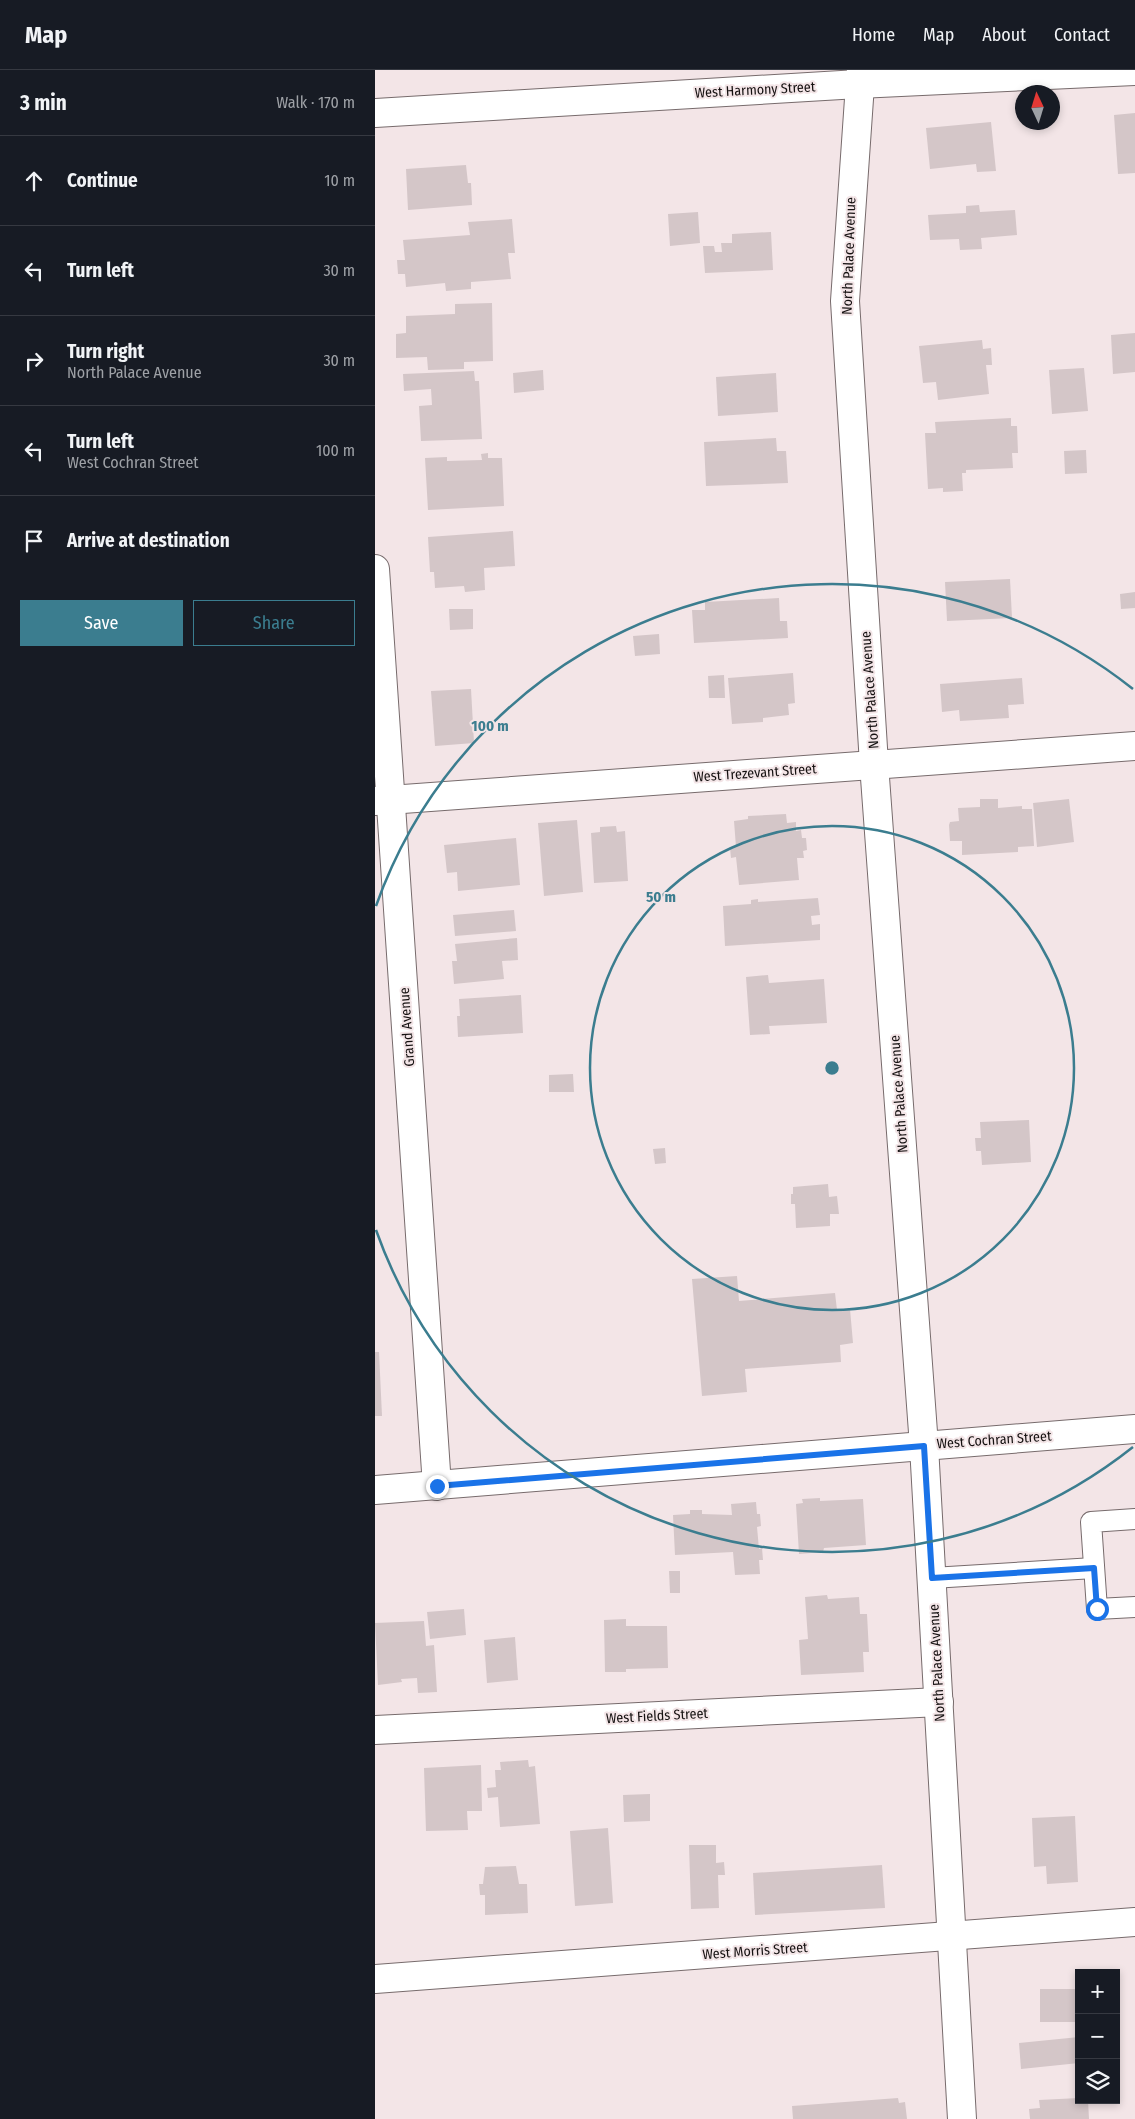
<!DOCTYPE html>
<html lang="en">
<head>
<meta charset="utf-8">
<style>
	:root { --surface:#171b24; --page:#242831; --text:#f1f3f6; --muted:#9ea1a6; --line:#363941; --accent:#3b7d8f }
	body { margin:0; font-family:"Fira Sans Condensed",sans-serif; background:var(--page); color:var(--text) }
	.controls { position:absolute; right:15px; bottom:15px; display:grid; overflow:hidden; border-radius:0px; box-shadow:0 2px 8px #0003 }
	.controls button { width:45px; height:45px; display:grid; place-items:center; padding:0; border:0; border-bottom:1px solid var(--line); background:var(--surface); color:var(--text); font:25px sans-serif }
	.compass { position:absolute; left:640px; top:15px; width:45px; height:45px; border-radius:50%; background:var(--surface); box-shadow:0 2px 8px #0003; rotate:356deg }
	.stop { position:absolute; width:15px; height:15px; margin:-11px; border:4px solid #1a73e8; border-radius:50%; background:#fff }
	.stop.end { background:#1a73e8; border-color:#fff; box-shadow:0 1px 5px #0008 }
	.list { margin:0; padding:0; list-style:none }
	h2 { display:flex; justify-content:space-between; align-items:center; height:65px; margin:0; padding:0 20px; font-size:21px }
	h2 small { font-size:16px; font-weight:400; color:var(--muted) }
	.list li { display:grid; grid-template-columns:32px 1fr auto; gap:15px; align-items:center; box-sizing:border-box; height:90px; padding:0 20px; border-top:1px solid var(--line) }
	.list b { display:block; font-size:19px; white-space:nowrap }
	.list p { margin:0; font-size:16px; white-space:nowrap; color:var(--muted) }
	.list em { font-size:16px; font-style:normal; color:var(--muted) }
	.actions { display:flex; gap:10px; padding:15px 20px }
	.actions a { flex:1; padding:11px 0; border:1px solid var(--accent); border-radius:0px; text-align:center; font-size:18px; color:var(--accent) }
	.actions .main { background:var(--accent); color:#fff }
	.icon { flex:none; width:28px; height:28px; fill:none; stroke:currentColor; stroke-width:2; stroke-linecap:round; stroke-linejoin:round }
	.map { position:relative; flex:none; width:760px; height:2049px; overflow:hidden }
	header { display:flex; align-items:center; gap:30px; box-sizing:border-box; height:70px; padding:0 25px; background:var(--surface); border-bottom:1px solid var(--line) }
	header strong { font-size:24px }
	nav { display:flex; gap:28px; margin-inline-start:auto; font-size:18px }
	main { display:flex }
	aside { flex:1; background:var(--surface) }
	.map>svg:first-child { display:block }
</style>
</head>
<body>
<header>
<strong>Map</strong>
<nav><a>Home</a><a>Map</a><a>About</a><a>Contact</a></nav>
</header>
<main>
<aside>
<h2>3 min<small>Walk · 170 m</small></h2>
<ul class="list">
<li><svg class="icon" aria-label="ahead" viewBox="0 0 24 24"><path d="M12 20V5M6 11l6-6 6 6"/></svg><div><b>Continue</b></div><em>10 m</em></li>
<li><svg class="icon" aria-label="left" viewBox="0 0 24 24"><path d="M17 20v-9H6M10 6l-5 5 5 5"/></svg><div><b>Turn left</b></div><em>30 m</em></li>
<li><svg class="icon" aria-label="right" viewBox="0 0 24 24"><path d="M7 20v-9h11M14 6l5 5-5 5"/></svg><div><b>Turn right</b><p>North Palace Avenue</p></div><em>30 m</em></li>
<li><svg class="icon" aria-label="left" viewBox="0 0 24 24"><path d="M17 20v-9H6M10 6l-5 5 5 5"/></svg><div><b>Turn left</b><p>West Cochran Street</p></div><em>100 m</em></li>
<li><svg class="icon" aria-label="arrive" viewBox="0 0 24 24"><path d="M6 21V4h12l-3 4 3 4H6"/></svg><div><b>Arrive at destination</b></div></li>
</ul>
<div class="actions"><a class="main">Save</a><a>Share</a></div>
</aside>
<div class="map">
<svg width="760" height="2049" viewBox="0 0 760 2049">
	<rect width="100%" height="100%" fill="#f3e5e7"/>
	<!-- building -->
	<g fill="#d4c6c8">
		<path d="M 760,43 L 760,103 L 743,104 L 739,45 Z"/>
		<path d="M 616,52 L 621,101 L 602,102 L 601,94 L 555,99 L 551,58 Z"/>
		<path d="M 91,95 L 93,113 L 96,113 L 97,135 L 33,140 L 31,99 Z"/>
		<path d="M 604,135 L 605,142 L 640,140 L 642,165 L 606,168 L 607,179 L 585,180 L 584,169 L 555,170 L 553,145 L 591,143 L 591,136 Z"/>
		<path d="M 323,142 L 325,173 L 295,176 L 293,144 Z"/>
		<path d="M 137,149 L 140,183 L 133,183 L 136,209 L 96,212 L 96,219 L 71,221 L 70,213 L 31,217 L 30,204 L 23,204 L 22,190 L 30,190 L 28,170 L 95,165 L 93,152 Z"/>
		<path d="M 396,162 L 398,200 L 330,203 L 328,176 L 339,176 L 340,182 L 347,182 L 346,173 L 357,173 L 357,164 Z"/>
		<path d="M 117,233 L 118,291 L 89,292 L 89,299 L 53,300 L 52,287 L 21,288 L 21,264 L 31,263 L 31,246 L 80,244 L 80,234 Z"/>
		<path d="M 760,263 L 760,302 L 738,304 L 736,265 Z"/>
		<path d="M 607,270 L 608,279 L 616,278 L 617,295 L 611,295 L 614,324 L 563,330 L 561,312 L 548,313 L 544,276 Z"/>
		<path d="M 709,298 L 713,341 L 677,344 L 674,300 Z"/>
		<path d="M 168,300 L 169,320 L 139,323 L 138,303 Z"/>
		<path d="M 99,301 L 100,311 L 104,311 L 107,369 L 46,371 L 44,336 L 57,335 L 56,319 L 29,321 L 28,304 Z"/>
		<path d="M 401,303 L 403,342 L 343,346 L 341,307 Z"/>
		<path d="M 636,348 L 636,356 L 642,356 L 643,383 L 637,383 L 638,398 L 591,400 L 591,403 L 587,403 L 588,421 L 568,422 L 568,418 L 553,419 L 550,363 L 561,363 L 560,352 Z"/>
		<path d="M 401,368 L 402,381 L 411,381 L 413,413 L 331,416 L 329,372 Z"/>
		<path d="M 711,380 L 712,403 L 690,404 L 689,381 Z"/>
		<path d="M 113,383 L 113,388 L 127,388 L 129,436 L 53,440 L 50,388 L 72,387 L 72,391 L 107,390 L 106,384 Z"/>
		<path d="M 138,461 L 140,496 L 109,498 L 110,520 L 90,522 L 89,516 L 60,518 L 59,502 L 55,502 L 53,467 Z"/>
		<path d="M 635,509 L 637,548 L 572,551 L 570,512 Z"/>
		<path d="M 760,522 L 760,538 L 746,539 L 745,524 Z"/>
		<path d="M 404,528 L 405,551 L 412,551 L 413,568 L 319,573 L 317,540 L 330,540 L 330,532 Z"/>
		<path d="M 74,539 L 98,539 L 98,559 L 75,560 Z"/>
		<path d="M 284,564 L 285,584 L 260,586 L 258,566 Z"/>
		<path d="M 418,603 L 420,633 L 413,634 L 414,645 L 388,648 L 388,652 L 357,654 L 353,608 Z"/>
		<path d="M 349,605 L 350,628 L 334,628 L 333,606 Z"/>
		<path d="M 647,608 L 649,634 L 633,635 L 634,648 L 585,651 L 584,640 L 567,642 L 565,614 Z"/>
		<path d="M 96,619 L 99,673 L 60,676 L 56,621 Z"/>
		<path d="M 605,729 L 623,729 L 623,738 L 647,736 L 647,739 L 657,739 L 659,776 L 643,777 L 643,782 L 587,785 L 587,771 L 575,771 L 574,755 L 575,752 L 584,751 L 583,738 L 605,737 Z"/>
		<path d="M 694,729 L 699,772 L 662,777 L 658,733 Z"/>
		<path d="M 411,744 L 412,753 L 421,752 L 421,761 L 426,760 L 427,768 L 431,768 L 432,780 L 428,781 L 429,788 L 422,788 L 424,810 L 364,815 L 361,787 L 356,788 L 355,778 L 361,777 L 359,751 L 373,749 L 373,746 Z"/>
		<path d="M 202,750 L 208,822 L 169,826 L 163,753 Z"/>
		<path d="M 241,756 L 242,762 L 250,761 L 253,811 L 219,813 L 216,763 L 225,762 L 225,757 Z"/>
		<path d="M 141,768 L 145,815 L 83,821 L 82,802 L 72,803 L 69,775 Z"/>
		<path d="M 443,828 L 445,845 L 436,846 L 437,855 L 445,854 L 445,870 L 350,876 L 348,836 L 376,834 L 376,830 L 383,829 L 383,832 Z"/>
		<path d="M 139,840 L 141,861 L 80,866 L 78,845 Z"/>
		<path d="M 142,868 L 143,890 L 127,891 L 129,909 L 79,914 L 77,891 L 82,891 L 80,874 Z"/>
		<path d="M 393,905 L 394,913 L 449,909 L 452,953 L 394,956 L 395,964 L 375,965 L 371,907 Z"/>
		<path d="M 146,925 L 148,963 L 83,967 L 82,946 L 85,946 L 84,929 Z"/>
		<path d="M 198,1004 L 199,1022 L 174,1022 L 174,1005 Z"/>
		<path d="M 654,1050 L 656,1092 L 607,1095 L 606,1081 L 601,1081 L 600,1068 L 606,1068 L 605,1052 Z"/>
		<path d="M 290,1078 L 291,1093 L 280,1094 L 278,1079 Z"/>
		<path d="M 453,1114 L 454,1127 L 462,1126 L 464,1144 L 455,1144 L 455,1156 L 421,1158 L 420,1134 L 416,1134 L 416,1124 L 418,1124 L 418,1117 Z"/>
		<path d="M 362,1206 L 364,1231 L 460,1223 L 462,1240 L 475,1239 L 478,1273 L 465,1275 L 466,1292 L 370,1299 L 372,1322 L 327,1326 L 317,1209 Z"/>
		<path d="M 0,1282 L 4,1282 L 7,1346 L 0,1346 Z"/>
		<path d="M 445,1428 L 445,1431 L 488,1429 L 491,1475 L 449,1478 L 448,1482 L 424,1484 L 421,1434 L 428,1433 L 427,1429 Z"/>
		<path d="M 381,1432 L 382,1444 L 385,1444 L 386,1456 L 382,1457 L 384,1479 L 387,1478 L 388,1490 L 384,1490 L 385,1504 L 360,1505 L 358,1482 L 300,1485 L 298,1445 L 315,1444 L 315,1440 L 327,1440 L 327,1444 L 357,1445 L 356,1434 Z"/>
		<path d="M 294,1501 L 305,1501 L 305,1523 L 295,1523 Z"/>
		<path d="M 452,1525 L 453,1529 L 484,1527 L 485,1544 L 492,1544 L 494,1582 L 488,1582 L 489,1602 L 426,1605 L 424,1570 L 433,1569 L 430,1527 Z"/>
		<path d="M 89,1539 L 91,1565 L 55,1569 L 52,1542 Z"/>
		<path d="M 251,1549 L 251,1556 L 292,1556 L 293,1598 L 251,1599 L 251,1602 L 230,1602 L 229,1550 Z"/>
		<path d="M 49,1551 L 51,1576 L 59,1575 L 62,1622 L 43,1623 L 42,1608 L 26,1609 L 27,1612 L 3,1615 L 0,1553 Z"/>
		<path d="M 140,1567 L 143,1610 L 112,1613 L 109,1570 Z"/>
		<path d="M 153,1690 L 154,1697 L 160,1696 L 165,1754 L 125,1757 L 123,1727 L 113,1728 L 112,1718 L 121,1717 L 120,1700 L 126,1700 L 125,1692 Z"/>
		<path d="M 106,1695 L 107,1741 L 92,1741 L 93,1760 L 51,1761 L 49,1698 Z"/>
		<path d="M 275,1724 L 275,1751 L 249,1752 L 248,1725 Z"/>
		<path d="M 700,1746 L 703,1812 L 672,1814 L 671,1796 L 659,1797 L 657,1748 Z"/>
		<path d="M 233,1758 L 238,1833 L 200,1836 L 195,1761 Z"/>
		<path d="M 314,1775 L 341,1775 L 341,1793 L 349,1792 L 350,1805 L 343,1805 L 344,1838 L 316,1839 Z"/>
		<path d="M 507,1795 L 510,1838 L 380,1845 L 378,1803 Z"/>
		<path d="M 141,1796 L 144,1814 L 152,1814 L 153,1843 L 110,1845 L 110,1825 L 105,1825 L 104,1814 L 108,1814 L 110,1797 Z"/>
		<rect x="665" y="1919" width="38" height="33"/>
		<path d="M 704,1967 L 704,1993 L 646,1999 L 644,1973 Z"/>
		<path d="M 523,2028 L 524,2033 L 530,2032 L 532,2049 L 418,2049 L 417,2036 Z"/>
		<path d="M 704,2028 L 704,2030 L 713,2030 L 714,2049 L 655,2049 L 654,2039 L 665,2038 L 664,2030 Z"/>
	</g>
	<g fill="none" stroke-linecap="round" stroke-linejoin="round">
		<!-- service casing -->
		<g stroke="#776b6c" stroke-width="22">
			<g id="service">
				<path d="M 760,1449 L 716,1452 L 722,1539 L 760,1537"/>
				<path d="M 557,1508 L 719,1498"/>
			</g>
		</g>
		<!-- minor casing -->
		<g stroke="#776b6c" stroke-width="30">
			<g id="minor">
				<path d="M 0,499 L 62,1416"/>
				<path d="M 0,731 L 760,676"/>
				<path d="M 0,1420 L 760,1359"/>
				<path d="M 0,1660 L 564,1632"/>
				<path d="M 0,1909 L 760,1852"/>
			</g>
		</g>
		<!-- tertiary casing -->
		<g stroke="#776b6c" stroke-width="30">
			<g id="tertiary">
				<path d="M 486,0 L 470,231 L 499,694 L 549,1376 L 587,2049"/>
				<path d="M 0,43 L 483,14 L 760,1"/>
			</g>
		</g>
		<!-- service -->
		<use href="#service" stroke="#fff" stroke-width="20"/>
		<!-- minor -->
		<use href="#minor" stroke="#fff" stroke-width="28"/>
		<!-- tertiary -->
		<use href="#tertiary" stroke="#fff" stroke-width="28"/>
	</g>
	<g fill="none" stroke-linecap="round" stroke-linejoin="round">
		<!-- route -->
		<path stroke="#1a73e8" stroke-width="6" d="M 62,1416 L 549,1376 L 557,1508 L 719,1498 L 722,1539"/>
	</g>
	<!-- distance rings -->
	<g fill="none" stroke="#3b7d8f" stroke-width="2.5">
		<circle cx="457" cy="998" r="242"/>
		<path d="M758 1377A484 484 0 0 1 1 1160M1 836A484 484 0 0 1 758 619"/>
	</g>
	<g text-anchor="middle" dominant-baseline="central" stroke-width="4" stroke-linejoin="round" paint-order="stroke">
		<!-- street labels -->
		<g font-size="14" fill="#151111" stroke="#f3e5e7">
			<text transform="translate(380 20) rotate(-3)">West Harmony Street</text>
			<text transform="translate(474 186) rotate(-88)">North Palace Avenue</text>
			<text transform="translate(495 620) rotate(-94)">North Palace Avenue</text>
			<text transform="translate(380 703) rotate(-4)">West Trezevant Street</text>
			<text transform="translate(32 957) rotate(-94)">Grand Avenue</text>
			<text transform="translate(524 1024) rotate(-94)">North Palace Avenue</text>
			<text transform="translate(619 1370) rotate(-4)">West Cochran Street</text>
			<text transform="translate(562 1593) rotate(-93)">North Palace Avenue</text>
			<text transform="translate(282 1646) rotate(-3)">West Fields Street</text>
			<text transform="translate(380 1881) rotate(-4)">West Morris Street</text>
		</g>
	</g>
	<circle cx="457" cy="998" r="8" fill="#3b7d8f" stroke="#f3e5e7" stroke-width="2.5"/>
	<g font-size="15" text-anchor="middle" font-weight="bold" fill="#3b7d8f" stroke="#f3e5e7" stroke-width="4" stroke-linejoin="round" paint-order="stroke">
		<text x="115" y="661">100 m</text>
		<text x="286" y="832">50 m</text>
	</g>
</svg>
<div class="controls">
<button>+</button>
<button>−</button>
<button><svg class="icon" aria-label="layers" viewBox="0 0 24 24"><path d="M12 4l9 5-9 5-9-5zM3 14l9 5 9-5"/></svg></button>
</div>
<svg class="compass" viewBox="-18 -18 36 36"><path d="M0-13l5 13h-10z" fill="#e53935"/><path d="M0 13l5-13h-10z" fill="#9ea1a6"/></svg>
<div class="stop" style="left:722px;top:1539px"></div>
<div class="stop end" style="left:62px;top:1416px"></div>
</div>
</main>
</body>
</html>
